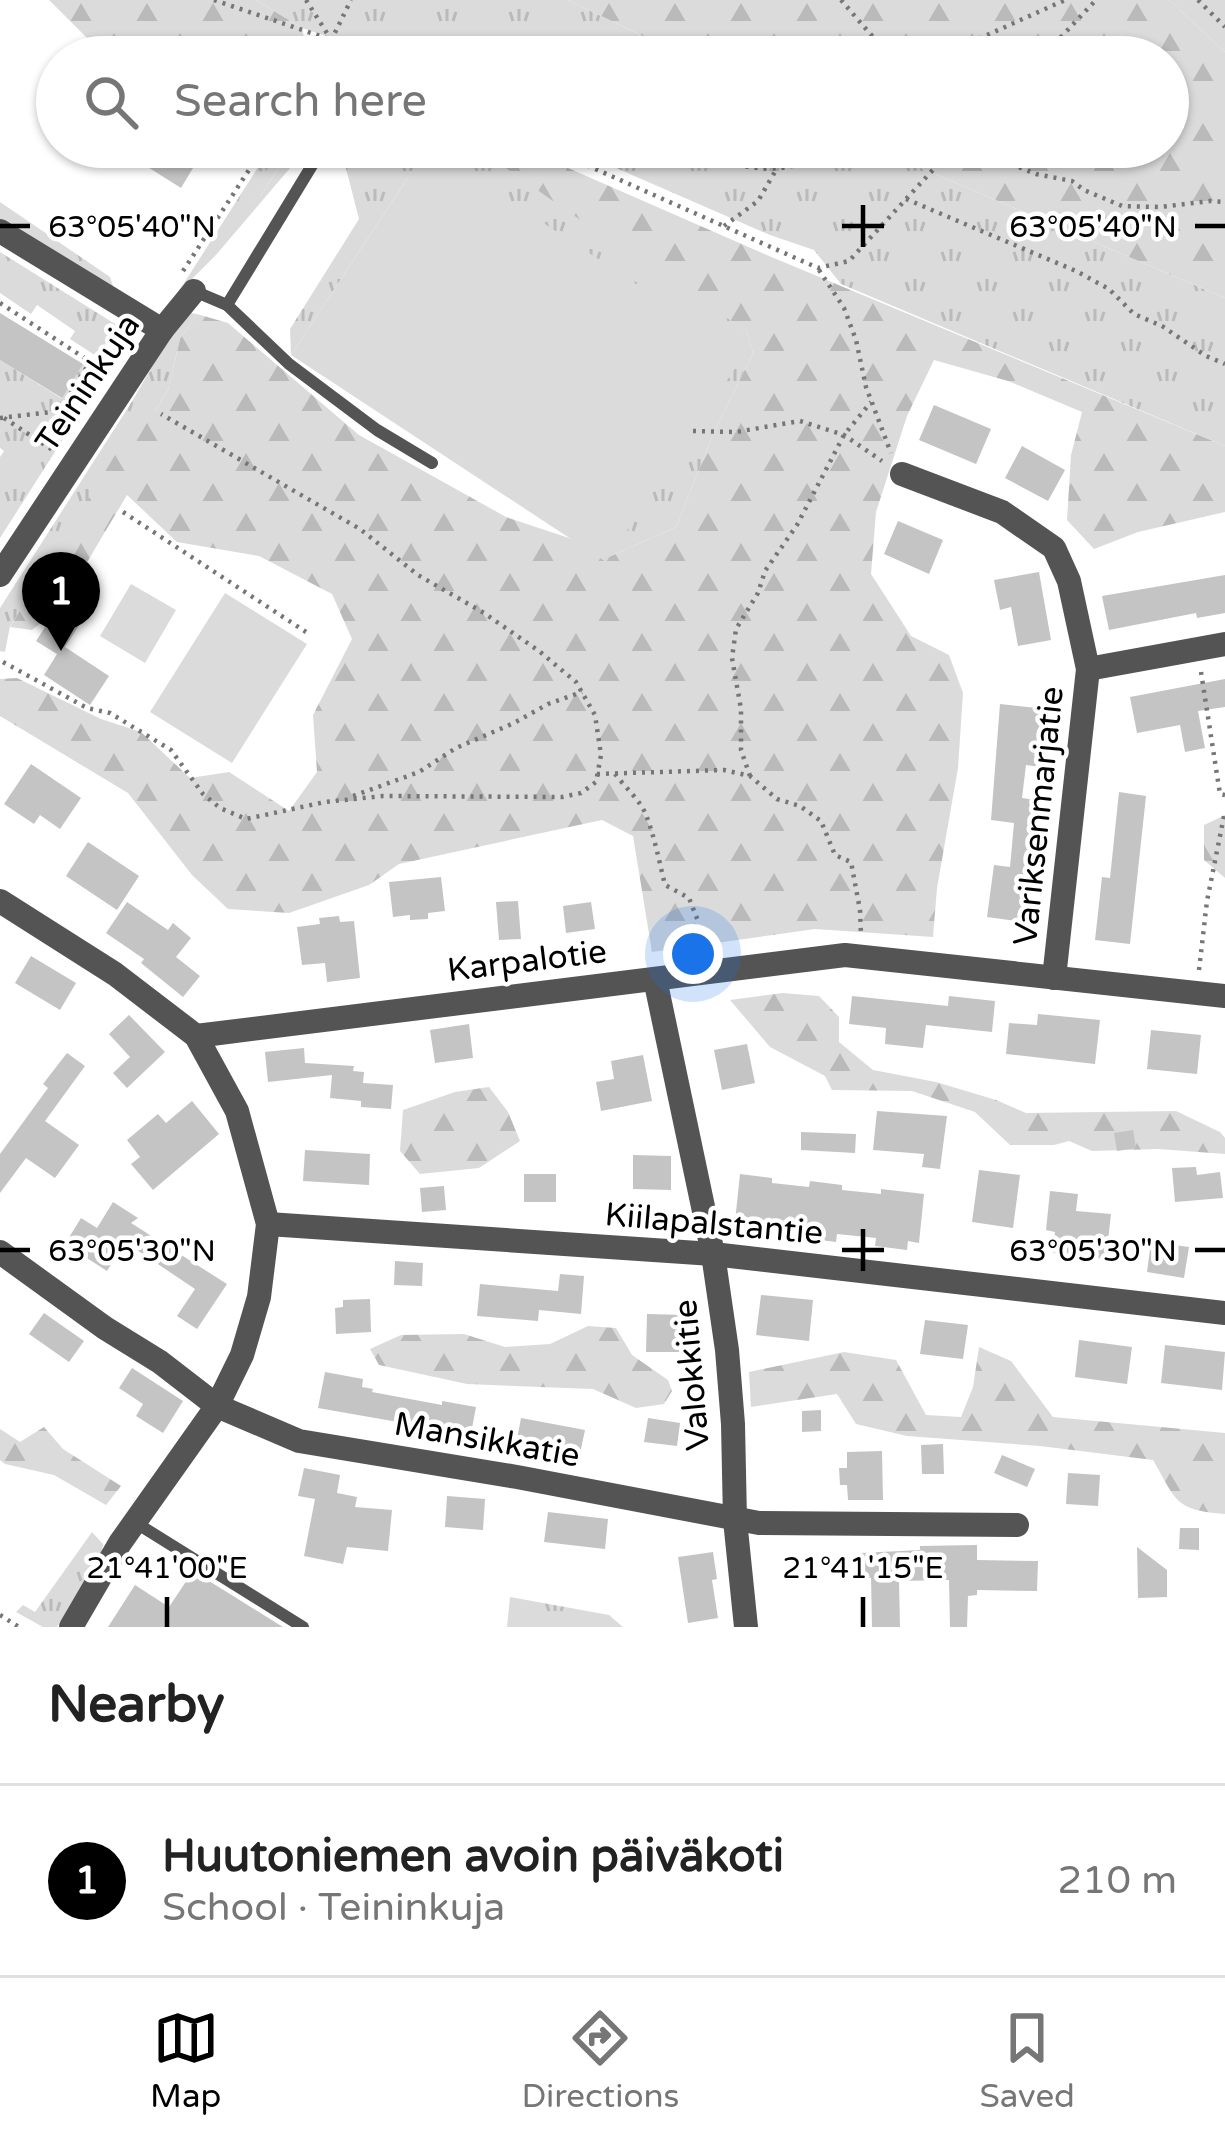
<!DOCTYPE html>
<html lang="en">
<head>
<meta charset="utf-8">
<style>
	:root { --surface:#fff; --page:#f6f6f6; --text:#222; --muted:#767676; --line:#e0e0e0; --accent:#000 }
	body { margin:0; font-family:"Varela Round",sans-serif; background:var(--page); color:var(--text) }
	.you { position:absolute; left:693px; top:954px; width:42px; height:42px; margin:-30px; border:9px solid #fff; border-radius:50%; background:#1a73e8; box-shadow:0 0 0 18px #1a73e833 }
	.badge { display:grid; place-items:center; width:78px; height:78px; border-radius:50%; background:var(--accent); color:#fff; font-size:39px; font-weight:700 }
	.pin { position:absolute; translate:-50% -99px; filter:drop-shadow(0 3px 6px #0008) }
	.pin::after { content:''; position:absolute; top:63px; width:42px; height:36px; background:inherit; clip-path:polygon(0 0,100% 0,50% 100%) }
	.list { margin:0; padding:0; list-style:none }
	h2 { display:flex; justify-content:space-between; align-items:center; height:156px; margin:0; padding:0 48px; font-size:51px }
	h2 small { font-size:39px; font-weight:400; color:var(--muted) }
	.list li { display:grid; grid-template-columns:78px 1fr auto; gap:36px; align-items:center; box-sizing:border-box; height:192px; padding:0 48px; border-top:3px solid var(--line) }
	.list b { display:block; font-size:45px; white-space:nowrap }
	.list p { margin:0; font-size:39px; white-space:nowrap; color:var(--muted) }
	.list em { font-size:39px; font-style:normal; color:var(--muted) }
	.icon { flex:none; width:66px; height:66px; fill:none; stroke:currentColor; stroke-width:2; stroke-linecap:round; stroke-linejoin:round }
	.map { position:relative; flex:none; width:1225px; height:1627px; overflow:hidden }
	.search { position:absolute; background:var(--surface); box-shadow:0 3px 9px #0004; left:36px; right:36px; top:36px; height:132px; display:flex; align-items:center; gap:30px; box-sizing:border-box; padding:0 42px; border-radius:66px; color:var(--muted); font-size:45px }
	.sheet { height:348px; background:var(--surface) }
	nav { display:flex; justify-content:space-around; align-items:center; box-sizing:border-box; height:168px; border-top:3px solid var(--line); background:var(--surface); font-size:33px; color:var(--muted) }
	nav a { display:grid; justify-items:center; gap:6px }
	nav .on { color:var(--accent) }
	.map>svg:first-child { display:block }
</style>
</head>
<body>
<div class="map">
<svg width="1225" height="1627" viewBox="0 0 1225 1627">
	<defs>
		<pattern id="grass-tufts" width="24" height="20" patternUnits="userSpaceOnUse" patternTransform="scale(3)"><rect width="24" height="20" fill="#dbdbdb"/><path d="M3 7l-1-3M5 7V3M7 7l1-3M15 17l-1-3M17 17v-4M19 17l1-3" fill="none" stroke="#bababa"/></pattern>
		<pattern id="forest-firs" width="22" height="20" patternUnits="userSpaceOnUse" patternTransform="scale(3)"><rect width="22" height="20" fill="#dbdbdb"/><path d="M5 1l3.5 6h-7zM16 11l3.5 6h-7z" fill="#bababa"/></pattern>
	</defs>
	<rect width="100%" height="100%" fill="#fff"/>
	<!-- grass -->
	<g fill="url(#grass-tufts)">
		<path d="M 256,0 L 568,0 L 686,57 L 390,57 L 302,28 Z"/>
		<path d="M 271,147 L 280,147 L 247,206 L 261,195 L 293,147 L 428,147 L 291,355 L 290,329 L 359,219 L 342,153 L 308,147 L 215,256 L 177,294 Z"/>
		<path d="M 429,147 L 469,147 L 494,160 L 746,330 L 753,353 L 715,430 L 676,527 L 609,557 Z"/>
		<path d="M 568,147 L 872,147 L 1225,298 L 1225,446 L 841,284 L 814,250 L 770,235 Z"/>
		<path d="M 0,202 L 110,277 L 114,289 L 0,223 Z"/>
		<path d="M 0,252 L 120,327 L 120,346 L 107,363 L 70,339 L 75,331 L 37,305 L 31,314 L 0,293 Z"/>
		<path d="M 184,312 L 197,314 L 180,339 L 168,390 L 154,413 L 10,626 L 5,652 L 0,651 L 0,608 L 131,403 Z"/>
		<path d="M 0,360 L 61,398 L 83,364 L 102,378 L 0,538 L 0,457 L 4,451 L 0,448 Z"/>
		<path d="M 92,1532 L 103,1544 L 100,1562 L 57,1627 L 43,1627 L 16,1612 L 23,1605 L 35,1612 Z"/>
		<path d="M 510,1597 L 609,1615 L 623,1627 L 507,1627 Z"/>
	</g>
	<!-- forest -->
	<g fill="url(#forest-firs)">
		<path d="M 49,0 L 256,0 L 302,28 L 307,53 L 315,57 L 154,57 L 118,46 L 93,44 Z"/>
		<path d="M 568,0 L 1169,0 L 1225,52 L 1225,298 L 872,147 L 1168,147 L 1168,57 L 686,57 Z"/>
		<path d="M 280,147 L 293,147 L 261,195 L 244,209 Z"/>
		<path d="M 469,147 L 520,147 L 769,256 L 1225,446 L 1225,512 L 1138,532 L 1094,549 L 1067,520 L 1071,455 L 1082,412 L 1008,381 L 934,360 L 907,416 L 876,512 L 871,574 L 911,636 L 949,655 L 963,693 L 958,768 L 937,888 L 933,937 L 815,929 L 652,952 L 633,836 L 602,820 L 399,864 L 369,885 L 289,913 L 228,909 L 192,875 L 128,793 L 0,716 L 0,679 L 17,678 L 101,719 L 141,732 L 190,778 L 229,772 L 289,811 L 317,772 L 313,715 L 352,639 L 332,594 L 259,556 L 177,542 L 127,495 L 61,606 L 32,630 L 10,627 L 142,411 L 154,413 L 168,390 L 180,339 L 197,314 L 228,323 L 359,435 L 506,517 L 569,538 L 609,557 L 676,527 L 715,430 L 753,353 L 746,330 L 683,291 L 494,160 Z"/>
		<path d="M 1225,815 L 1225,878 L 1204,860 L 1204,825 Z"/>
		<path d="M 782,993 L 819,996 L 839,1017 L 839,1042 L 873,1070 L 936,1082 L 996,1100 L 1026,1113 L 1176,1111 L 1220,1132 L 1225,1138 L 1225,1154 L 1158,1149 L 1092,1151 L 1069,1141 L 1054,1145 L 1010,1145 L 975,1112 L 912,1091 L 832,1090 L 825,1076 L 770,1047 L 730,1000 Z"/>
		<path d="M 489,1087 L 508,1112 L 520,1141 L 479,1168 L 420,1174 L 400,1151 L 403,1110 L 455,1092 Z"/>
		<path d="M 588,1326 L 616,1328 L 632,1355 L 668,1380 L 672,1391 L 664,1404 L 636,1408 L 593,1389 L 467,1384 L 379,1365 L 370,1349 L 401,1335 L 464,1334 L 505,1347 L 550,1344 Z"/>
		<path d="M 979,1347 L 1011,1361 L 1053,1417 L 1225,1433 L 1225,1514 C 1174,1510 1177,1501 1153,1460 L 1040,1446 L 907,1436 L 856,1424 L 837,1394 L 751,1407 L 749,1372 L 844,1352 L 896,1360 L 926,1415 L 961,1417 L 973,1387 Z"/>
		<path d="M 44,1427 L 63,1449 L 121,1486 L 106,1505 L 54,1475 L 5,1464 L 0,1460 L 0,1429 L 20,1442 Z"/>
	</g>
	<!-- green -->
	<g fill="#dbdbdb">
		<path d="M 1169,0 L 1225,0 L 1225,52 Z"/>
		<path d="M 428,147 L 744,355 L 606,562 L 291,355 Z"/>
		<path d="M 131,584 L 176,610 L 145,663 L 100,636 Z"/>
		<path d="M 225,593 L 307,644 L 232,763 L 150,712 Z"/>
	</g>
	<!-- building -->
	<g fill="#c4c4c4">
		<path d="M 116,147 L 193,147 L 202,153 L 181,188 Z"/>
		<path d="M 0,313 L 83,364 L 62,398 L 0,360 Z"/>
		<path d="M 934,405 L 991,429 L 976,464 L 919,440 Z"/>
		<path d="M 1022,446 L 1065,470 L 1048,501 L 1005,478 Z"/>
		<path d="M 898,521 L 943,540 L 929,574 L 884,554 Z"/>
		<path d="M 1039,572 L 1051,640 L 1018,646 L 1011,607 L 1000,610 L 994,580 Z"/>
		<path d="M 1225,575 L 1225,613 L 1197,618 L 1196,613 L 1109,630 L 1102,596 Z"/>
		<path d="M 62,601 L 85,616 L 65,647 L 109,676 L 90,705 L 44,675 L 57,654 L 36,641 Z"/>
		<path d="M 1225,679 L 1225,707 L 1198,711 L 1205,748 L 1185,752 L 1180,725 L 1137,733 L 1130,697 Z"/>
		<path d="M 1000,704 L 1046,709 L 1040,767 L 1026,765 L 1022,798 L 1050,802 L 1045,845 L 1033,844 L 1023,922 L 987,917 L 994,865 L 1010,867 L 1014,823 L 991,820 Z"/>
		<path d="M 31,764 L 81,798 L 60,829 L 40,815 L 34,824 L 4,804 Z"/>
		<path d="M 1119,792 L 1146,796 L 1130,944 L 1095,940 L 1102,877 L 1110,878 Z"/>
		<path d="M 88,842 L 139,876 L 117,910 L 66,876 Z"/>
		<path d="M 441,877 L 445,911 L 428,913 L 428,919 L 410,920 L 410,915 L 393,917 L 389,882 Z"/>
		<path d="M 518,901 L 521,939 L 499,940 L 496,902 Z"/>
		<path d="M 127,902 L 168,930 L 173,923 L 191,938 L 176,957 L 200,976 L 183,997 L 141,963 L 144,959 L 106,933 Z"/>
		<path d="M 591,902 L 595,929 L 566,933 L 563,906 Z"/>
		<path d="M 339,916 L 340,922 L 354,921 L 360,978 L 327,982 L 325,963 L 302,965 L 297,927 L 320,924 L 319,918 Z"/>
		<path d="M 31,956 L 76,983 L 60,1010 L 15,983 Z"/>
		<path d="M 852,996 L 948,1006 L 949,996 L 995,1001 L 992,1032 L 926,1025 L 923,1048 L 885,1044 L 886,1028 L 849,1024 Z"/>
		<path d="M 1038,1014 L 1100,1020 L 1095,1064 L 1006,1054 L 1009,1023 L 1037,1025 Z"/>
		<path d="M 129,1015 L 165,1052 L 127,1088 L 113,1073 L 130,1057 L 109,1034 Z"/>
		<path d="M 469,1024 L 473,1058 L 435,1063 L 430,1030 Z"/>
		<path d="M 1151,1030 L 1201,1035 L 1197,1074 L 1147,1069 Z"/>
		<path d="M 747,1044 L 755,1083 L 722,1090 L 714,1050 Z"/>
		<path d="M 304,1048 L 305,1063 L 354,1066 L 353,1071 L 364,1072 L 363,1083 L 393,1085 L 391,1109 L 361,1107 L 361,1101 L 330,1098 L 332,1075 L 268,1082 L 265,1052 Z"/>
		<path d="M 67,1053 L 85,1066 L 45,1121 L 79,1145 L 55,1178 L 26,1158 L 0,1193 L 0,1154 L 48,1088 L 43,1084 Z"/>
		<path d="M 643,1055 L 652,1101 L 601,1111 L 596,1082 L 614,1079 L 611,1061 Z"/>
		<path d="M 192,1101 L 219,1134 L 153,1190 L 131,1164 L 140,1157 L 127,1140 L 158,1114 L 166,1123 Z"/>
		<path d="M 877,1111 L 947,1116 L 940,1169 L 922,1167 L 924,1154 L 873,1150 Z"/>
		<path d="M 1133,1130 L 1136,1148 L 1117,1151 L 1114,1133 Z"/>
		<path d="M 801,1132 L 856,1134 L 855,1153 L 801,1150 Z"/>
		<path d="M 305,1150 L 370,1154 L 369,1185 L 303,1181 Z"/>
		<path d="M 633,1155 L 671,1156 L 671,1190 L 633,1189 Z"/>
		<path d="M 1196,1167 L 1197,1175 L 1220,1172 L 1223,1198 L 1175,1202 L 1172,1168 Z"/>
		<path d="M 979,1170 L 1020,1175 L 1013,1228 L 972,1222 Z"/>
		<rect x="524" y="1174" width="32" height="28"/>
		<path d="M 740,1174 L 772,1178 L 772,1183 L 809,1187 L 810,1181 L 842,1185 L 842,1190 L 881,1194 L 881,1189 L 924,1194 L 919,1243 L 908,1241 L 907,1250 L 875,1246 L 876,1238 L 837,1234 L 836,1242 L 804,1238 L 804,1232 L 767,1227 L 766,1235 L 734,1231 Z"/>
		<path d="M 444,1186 L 446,1210 L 422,1212 L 420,1188 Z"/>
		<path d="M 1050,1191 L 1078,1194 L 1076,1211 L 1111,1214 L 1106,1259 L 1053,1253 L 1055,1232 L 1046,1230 Z"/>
		<path d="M 113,1202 L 138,1218 L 131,1223 L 227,1284 L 197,1329 L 177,1316 L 195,1289 L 125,1242 L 107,1271 L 65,1244 L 81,1218 L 97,1228 Z"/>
		<path d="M 1151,1242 L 1189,1247 L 1184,1278 L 1147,1272 Z"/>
		<path d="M 395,1261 L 423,1263 L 422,1286 L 394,1285 Z"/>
		<path d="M 560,1274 L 584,1276 L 581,1314 L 539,1310 L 538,1321 L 477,1316 L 480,1284 L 558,1291 Z"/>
		<path d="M 761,1295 L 813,1300 L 809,1341 L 756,1335 Z"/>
		<path d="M 370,1299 L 371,1332 L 336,1334 L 335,1308 L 343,1307 L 343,1300 Z"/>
		<path d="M 44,1313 L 84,1341 L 69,1362 L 29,1334 Z"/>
		<path d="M 647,1314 L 687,1315 L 687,1352 L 646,1352 Z"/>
		<path d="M 925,1320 L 968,1325 L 963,1359 L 920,1354 Z"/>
		<path d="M 1079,1340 L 1132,1347 L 1127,1384 L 1075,1377 Z"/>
		<path d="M 1165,1345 L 1225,1352 L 1222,1390 L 1161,1383 Z"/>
		<path d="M 132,1368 L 183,1401 L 163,1433 L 136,1416 L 143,1404 L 119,1388 Z"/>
		<path d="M 325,1372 L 363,1379 L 362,1387 L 373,1389 L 372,1392 L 442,1405 L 442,1401 L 476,1407 L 470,1439 L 437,1434 L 438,1429 L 318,1408 Z"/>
		<path d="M 821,1410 L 821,1431 L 802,1432 L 802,1411 Z"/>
		<path d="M 521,1418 L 585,1430 L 578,1463 L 515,1450 Z"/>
		<path d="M 648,1418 L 680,1423 L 677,1446 L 644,1442 Z"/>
		<path d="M 943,1444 L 944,1474 L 922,1474 L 921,1445 Z"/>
		<path d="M 882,1451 L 883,1500 L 848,1500 L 847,1485 L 840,1485 L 839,1468 L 847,1468 L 847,1452 Z"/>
		<path d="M 1002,1455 L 1035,1469 L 1027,1487 L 994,1473 Z"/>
		<path d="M 304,1468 L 340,1475 L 337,1493 L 357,1497 L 355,1507 L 392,1510 L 388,1551 L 347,1547 L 343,1564 L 304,1556 L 315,1499 L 298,1496 Z"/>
		<path d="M 1068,1473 L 1100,1475 L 1098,1506 L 1066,1504 Z"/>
		<path d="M 447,1496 L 485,1499 L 483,1530 L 445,1527 Z"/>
		<path d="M 548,1512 L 608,1519 L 605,1549 L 544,1542 Z"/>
		<path d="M 1180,1528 L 1199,1528 L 1199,1550 L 1179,1549 Z"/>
		<path d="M 977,1545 L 977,1560 L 1038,1561 L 1037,1591 L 977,1590 L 977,1595 L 968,1596 L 967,1627 L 950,1627 L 949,1580 L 899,1581 L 900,1627 L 872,1627 L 871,1578 L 862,1578 L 861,1553 L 920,1550 L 920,1546 Z"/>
		<path d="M 1137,1547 L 1167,1570 L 1167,1597 L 1138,1598 Z"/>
		<path d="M 713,1552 L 717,1579 L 712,1580 L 718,1618 L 688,1623 L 678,1557 Z"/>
		<path d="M 193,1571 L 283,1627 L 108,1627 L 135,1585 L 169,1607 Z"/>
	</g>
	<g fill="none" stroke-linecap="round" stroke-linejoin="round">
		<!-- path -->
		<g stroke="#767676" stroke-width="4.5" stroke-dasharray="3 6" stroke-linecap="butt">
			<path d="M 214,0 L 382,57"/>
			<path d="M 306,0 L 332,41"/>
			<path d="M 841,0 L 879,44 L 880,57"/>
			<path d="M 1198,0 L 1225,27"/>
			<path d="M 879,44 L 965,45"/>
			<path d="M 328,50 L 343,57"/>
			<path d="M 323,57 L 351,0"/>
			<path d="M 948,57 L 965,45 L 1065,0"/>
			<path d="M 1042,57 L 1096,0"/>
			<path d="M 546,147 L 818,268 L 849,261 L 954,147"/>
			<path d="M 667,147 C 696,156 752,172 781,168 C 800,166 817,155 835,147"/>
			<path d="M 969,147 L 1036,174 L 1072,181 L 1084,190 L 1122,206 L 1160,207 L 1210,201 L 1225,202"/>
			<path d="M 906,199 L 1076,271 L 1109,289 L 1134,314 L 1162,326 L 1206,356 L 1225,364"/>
			<path d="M 724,226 L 758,201 L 776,170"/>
			<path d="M 819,270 L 844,308 L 856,340 L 866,387 L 891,453"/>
			<path d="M 183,271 L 264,147"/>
			<path d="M 0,303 L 106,372"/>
			<path d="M 0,418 L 60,411 L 90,362"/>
			<path d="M 4,418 L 54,451"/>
			<path d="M 693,431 L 736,432 L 800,421 L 844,435 L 882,461"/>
			<path d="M 123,512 L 306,632"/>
			<path d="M 3,662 L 87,708 L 110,713 L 171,750 L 203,794 L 220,808 L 246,819 L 325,802 L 383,796 L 562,797 L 581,793 L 596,782 L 601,755 L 595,715 L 576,682 L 539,651 L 484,613 L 418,575 L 360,529 L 161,414"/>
			<path d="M 1201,672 L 1220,794 L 1225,795"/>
			<path d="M 597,774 L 724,770 L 750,776 L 777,799 L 800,806 L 821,821 L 835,855 L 851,862 L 860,910 L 861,935"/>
			<path d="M 615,774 C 624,786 641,801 646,815 C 655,838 659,861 665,885 L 689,898 L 698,921 L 684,950"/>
			<path d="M 750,776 L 741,750 L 741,709 L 732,658 L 736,629 L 758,593 L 765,571 L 797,525 L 844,435 L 871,402"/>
			<path d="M 353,796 L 419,772 L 456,748 L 514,723 L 548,704 L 582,692"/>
			<path d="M 1199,970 L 1207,901 L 1225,811"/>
			<path d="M 0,1615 L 19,1627"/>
		</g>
		<!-- lane -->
		<g stroke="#545454" stroke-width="12">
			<path d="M 194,291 L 227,305 L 289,364 L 377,430 L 432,463"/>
			<path d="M 227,305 L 322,149"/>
			<path d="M 136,1523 L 303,1627"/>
		</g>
		<!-- street -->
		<g stroke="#545454" stroke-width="24">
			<path d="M 0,231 L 162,330"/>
			<path d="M 902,474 L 1002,512 L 1054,548 L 1069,581 L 1088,669 L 1054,978"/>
			<path d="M 0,575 L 162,330 L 194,291"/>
			<path d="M 1088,669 L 1225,644"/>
			<path d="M 0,901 L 115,974 L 196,1036 L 237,1111 L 268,1224 L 259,1297 L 242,1355 L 217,1406 L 120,1543 L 71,1627"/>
			<path d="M 655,979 L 713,1254 L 727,1350 L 733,1424 L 735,1520 L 746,1627"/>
			<path d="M 196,1036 L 845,955 L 1225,996"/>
			<path d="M 268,1224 L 713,1254 L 1225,1313"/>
			<path d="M 0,1252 L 105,1328 L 160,1362 L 217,1406 L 299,1441 L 517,1477 L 759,1523 L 1017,1525"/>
		</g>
	</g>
	<!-- ticks -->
	<path fill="none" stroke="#000" stroke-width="4.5" d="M 863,205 L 863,247M 0,226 L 30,226M 842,226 L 884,226M 1195,226 L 1225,226M 863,1229 L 863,1271M 0,1250 L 30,1250M 842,1250 L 884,1250M 1195,1250 L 1225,1250M 167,1597 L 167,1627M 863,1597 L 863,1627"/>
	<g text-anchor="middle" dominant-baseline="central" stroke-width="9" stroke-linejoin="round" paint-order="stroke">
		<!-- street labels -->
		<g font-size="33" fill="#000" stroke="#fff">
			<text transform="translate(88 383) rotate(-56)">Teininkuja</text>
			<text transform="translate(1039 816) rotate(-84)">Variksenmarjatie</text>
			<text transform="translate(527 961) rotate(-7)">Karpalotie</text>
			<text transform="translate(714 1224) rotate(5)">Kiilapalstantie</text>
			<text transform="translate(692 1375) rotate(-95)">Valokkitie</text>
			<text transform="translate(487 1440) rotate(10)">Mansikkatie</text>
		</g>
	</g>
	<g font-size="30" text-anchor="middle" fill="#000" stroke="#fff" stroke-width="9" stroke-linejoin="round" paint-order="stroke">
		<text x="132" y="237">63°05'40"N</text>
		<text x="1093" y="237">63°05'40"N</text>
		<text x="132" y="1261">63°05'30"N</text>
		<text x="1093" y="1261">63°05'30"N</text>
		<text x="167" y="1578">21°41'00"E</text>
		<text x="863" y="1578">21°41'15"E</text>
	</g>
</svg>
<div class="you"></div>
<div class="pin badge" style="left:61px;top:651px">1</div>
<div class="search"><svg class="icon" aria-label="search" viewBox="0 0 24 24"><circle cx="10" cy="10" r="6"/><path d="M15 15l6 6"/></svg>Search here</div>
</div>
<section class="sheet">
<h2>Nearby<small></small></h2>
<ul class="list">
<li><span class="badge">1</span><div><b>Huutoniemen avoin päiväkoti</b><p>School · Teininkuja</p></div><em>210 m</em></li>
</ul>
</section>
<nav>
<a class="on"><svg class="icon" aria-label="map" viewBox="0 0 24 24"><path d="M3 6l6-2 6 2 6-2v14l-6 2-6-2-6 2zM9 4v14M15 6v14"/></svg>Map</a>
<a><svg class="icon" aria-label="directions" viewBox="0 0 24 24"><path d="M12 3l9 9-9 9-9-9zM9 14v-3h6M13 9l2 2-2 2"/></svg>Directions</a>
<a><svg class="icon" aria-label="saved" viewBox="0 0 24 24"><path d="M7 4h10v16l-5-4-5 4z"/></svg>Saved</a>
</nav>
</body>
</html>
